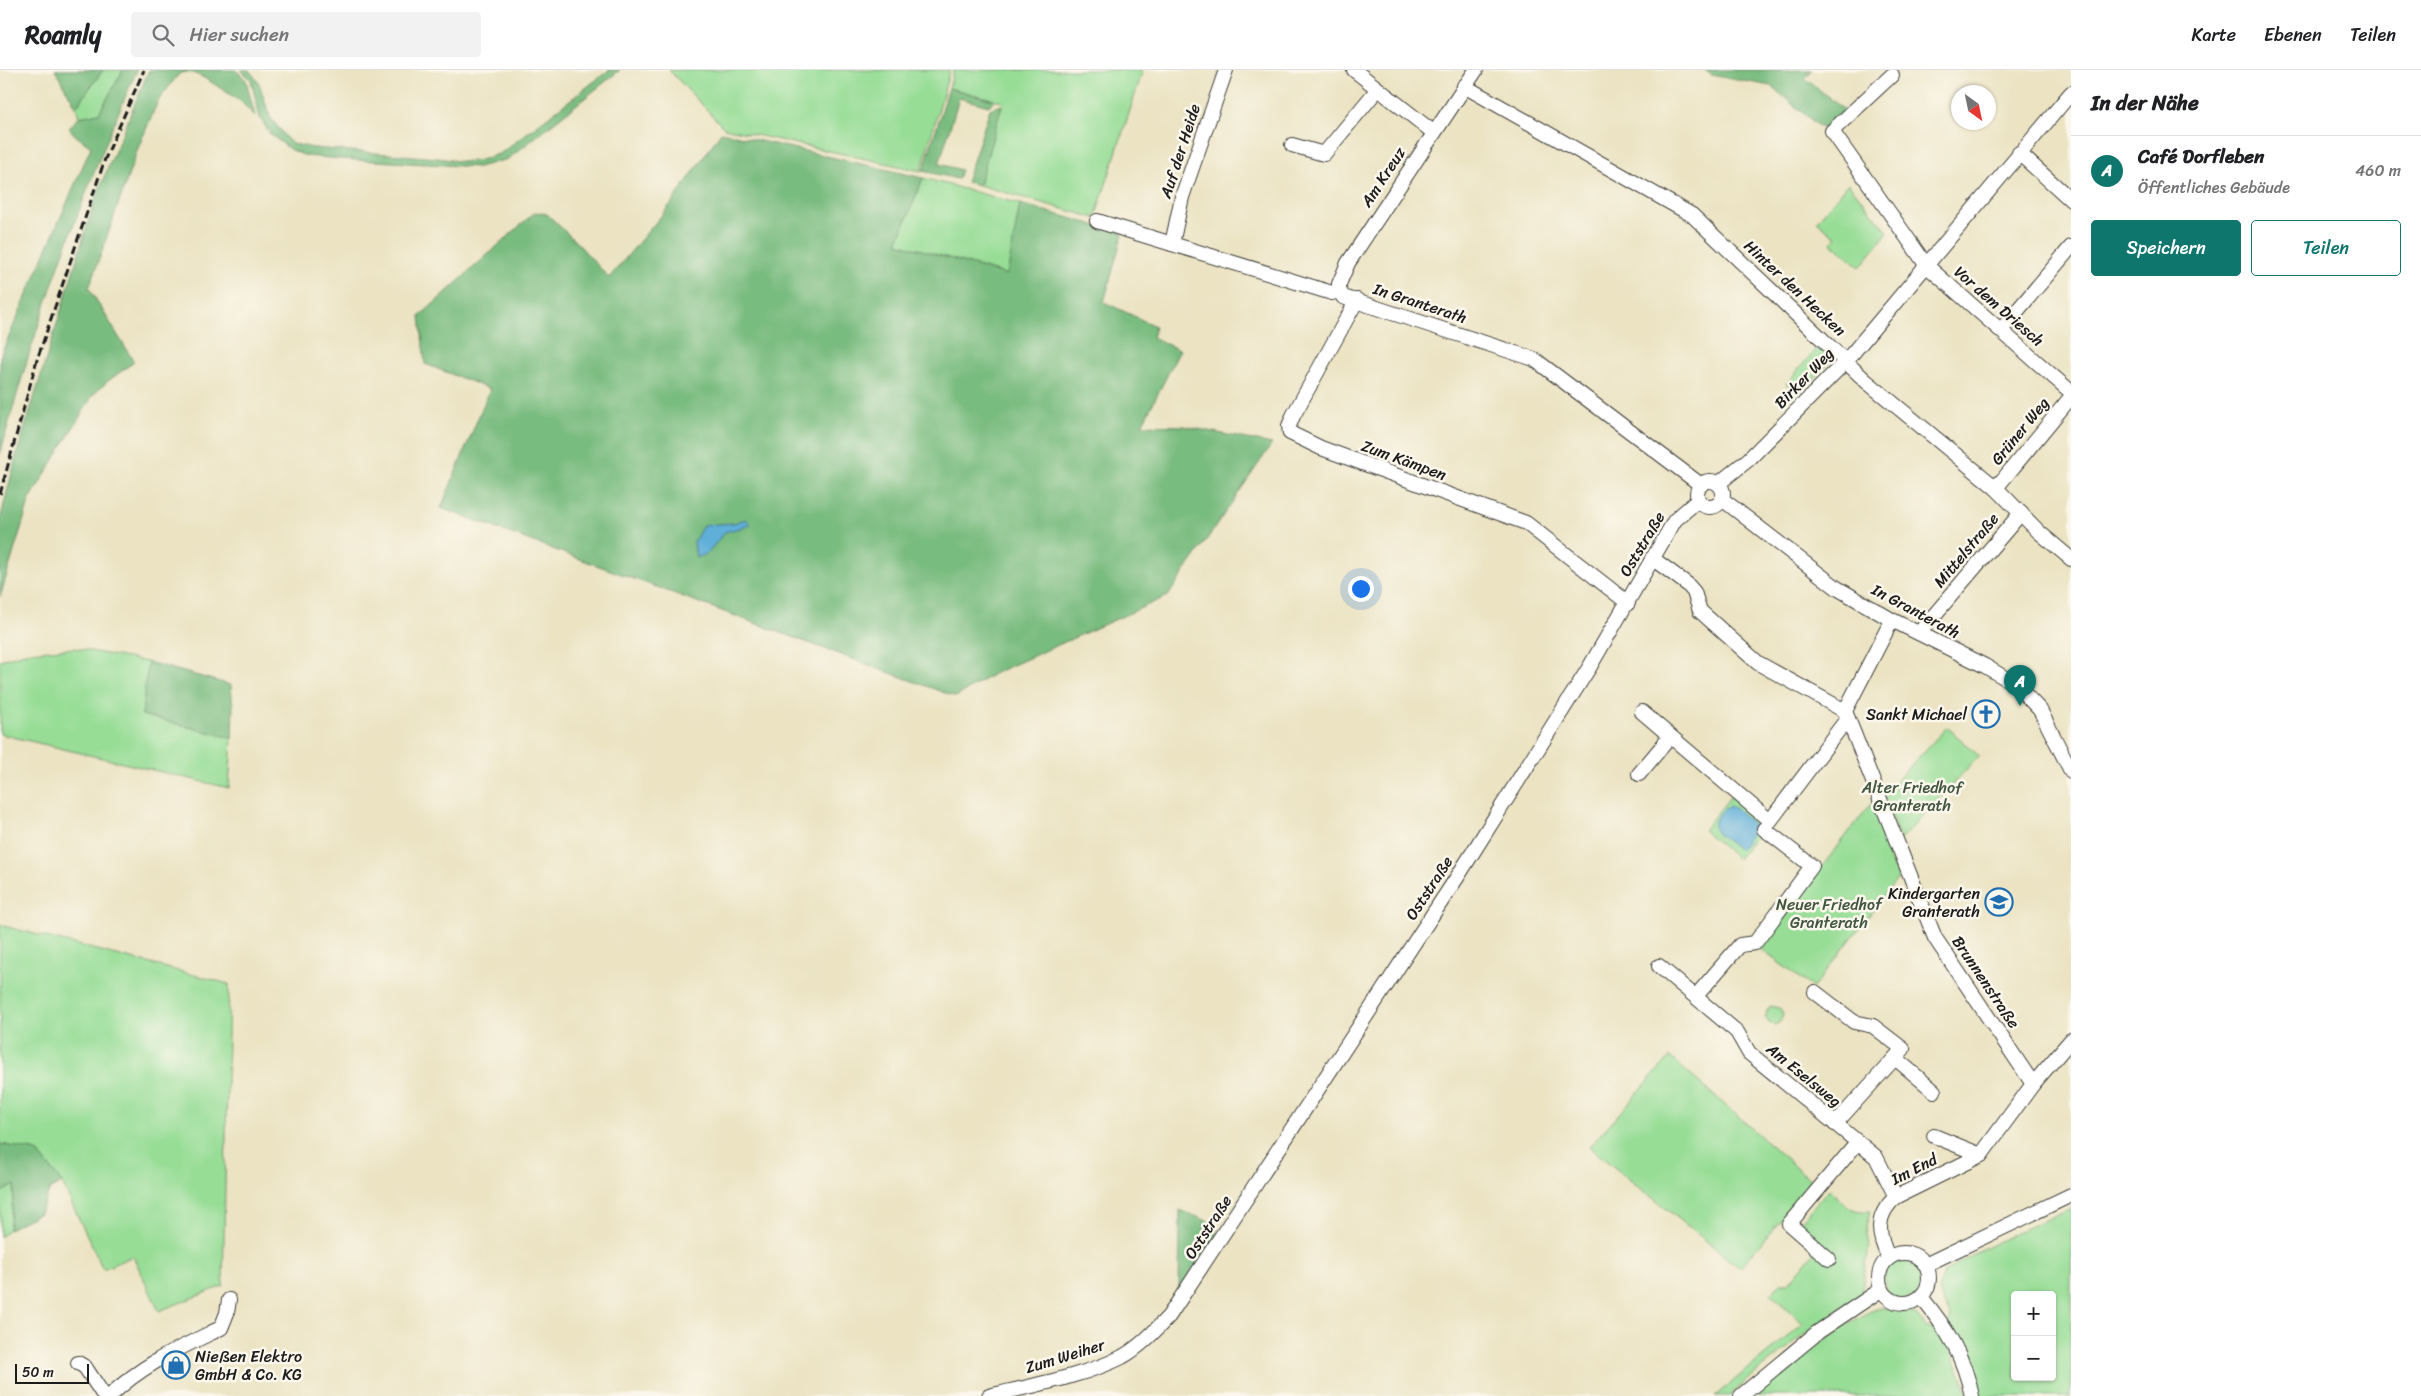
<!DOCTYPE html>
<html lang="de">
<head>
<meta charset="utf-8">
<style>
	:root { --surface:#fff; --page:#f2f2f2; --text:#202124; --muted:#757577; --line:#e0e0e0; --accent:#0f766e }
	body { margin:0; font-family:Sriracha,sans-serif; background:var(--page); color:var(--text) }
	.controls { position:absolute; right:15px; bottom:15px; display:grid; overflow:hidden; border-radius:5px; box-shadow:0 1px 4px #0004 }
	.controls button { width:45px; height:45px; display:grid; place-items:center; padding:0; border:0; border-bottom:1px solid var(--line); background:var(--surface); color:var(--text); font:25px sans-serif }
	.compass { position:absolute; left:1951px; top:15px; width:45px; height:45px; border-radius:50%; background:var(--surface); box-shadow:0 1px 4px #0004; rotate:147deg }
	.scale { position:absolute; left:15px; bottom:12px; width:74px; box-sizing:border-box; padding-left:5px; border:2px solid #1c1c1c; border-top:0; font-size:14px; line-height:18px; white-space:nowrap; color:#1c1c1c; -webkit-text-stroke:4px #fbf7ec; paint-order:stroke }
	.you { position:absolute; left:1360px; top:518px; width:18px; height:18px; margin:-12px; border:4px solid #fff; border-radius:50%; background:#1a73e8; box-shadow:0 0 0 8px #1a73e833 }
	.badge { display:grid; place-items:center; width:32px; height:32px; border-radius:50%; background:var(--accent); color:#fff; font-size:16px; font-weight:700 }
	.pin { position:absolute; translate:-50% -41px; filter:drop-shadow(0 1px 2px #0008) }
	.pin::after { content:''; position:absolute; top:26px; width:18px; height:15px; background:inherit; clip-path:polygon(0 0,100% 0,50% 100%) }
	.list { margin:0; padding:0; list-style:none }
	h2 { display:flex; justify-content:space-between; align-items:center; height:65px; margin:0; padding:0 20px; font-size:21px }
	h2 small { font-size:16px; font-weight:400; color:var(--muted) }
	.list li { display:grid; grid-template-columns:32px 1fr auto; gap:15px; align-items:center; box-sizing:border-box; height:70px; padding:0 20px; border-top:1px solid var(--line) }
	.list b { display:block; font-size:19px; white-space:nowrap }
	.list p { margin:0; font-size:16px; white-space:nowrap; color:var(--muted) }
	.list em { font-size:16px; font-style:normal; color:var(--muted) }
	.actions { display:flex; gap:10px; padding:15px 20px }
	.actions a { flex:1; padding:11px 0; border:1px solid var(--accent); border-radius:5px; text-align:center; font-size:18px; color:var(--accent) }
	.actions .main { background:var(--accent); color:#fff }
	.icon { flex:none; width:28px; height:28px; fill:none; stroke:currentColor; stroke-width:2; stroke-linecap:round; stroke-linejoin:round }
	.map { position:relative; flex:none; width:2071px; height:1326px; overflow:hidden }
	header { display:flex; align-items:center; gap:30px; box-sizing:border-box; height:70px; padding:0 25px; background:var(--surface); border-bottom:1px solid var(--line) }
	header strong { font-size:24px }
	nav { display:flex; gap:28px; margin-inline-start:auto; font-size:18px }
	.search { width:350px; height:45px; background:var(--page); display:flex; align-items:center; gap:12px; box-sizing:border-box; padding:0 18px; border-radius:5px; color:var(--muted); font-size:19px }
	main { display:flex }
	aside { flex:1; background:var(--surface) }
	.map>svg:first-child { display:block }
</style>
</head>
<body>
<header>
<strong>Roamly</strong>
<div class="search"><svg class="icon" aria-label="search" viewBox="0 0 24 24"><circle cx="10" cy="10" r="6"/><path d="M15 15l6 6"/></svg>Hier suchen</div>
<nav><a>Karte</a><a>Ebenen</a><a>Teilen</a></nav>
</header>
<main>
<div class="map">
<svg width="2071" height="1326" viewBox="0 0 2071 1326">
	<rect width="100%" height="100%" fill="#fbf7ec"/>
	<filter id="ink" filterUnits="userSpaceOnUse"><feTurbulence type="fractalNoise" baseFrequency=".02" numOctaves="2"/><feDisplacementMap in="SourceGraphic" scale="10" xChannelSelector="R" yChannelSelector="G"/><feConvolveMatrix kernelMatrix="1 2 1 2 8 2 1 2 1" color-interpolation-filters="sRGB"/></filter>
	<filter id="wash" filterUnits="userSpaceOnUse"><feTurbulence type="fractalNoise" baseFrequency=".0096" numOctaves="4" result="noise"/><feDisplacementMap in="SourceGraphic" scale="20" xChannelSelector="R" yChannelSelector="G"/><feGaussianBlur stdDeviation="1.12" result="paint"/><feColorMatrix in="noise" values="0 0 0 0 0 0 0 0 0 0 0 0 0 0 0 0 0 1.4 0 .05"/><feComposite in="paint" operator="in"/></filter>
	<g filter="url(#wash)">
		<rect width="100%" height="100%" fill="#ebe3c2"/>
		<!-- green -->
		<g fill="#97dd96" stroke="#5a7c59" fill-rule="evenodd">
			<path d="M 103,0 L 123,0 L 99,43 L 79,47 L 76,37 Z"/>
			<path d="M 669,0 L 950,0 L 921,101 L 724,58 Z"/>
			<path d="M 954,0 L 1143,0 L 1095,148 L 979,115 L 1003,32 L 949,18 Z"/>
			<path d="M 923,108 L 1020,134 L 1008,205 L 897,173 Z"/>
			<path d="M 1848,113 L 1888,162 L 1860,197 L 1831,173 L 1836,167 L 1817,151 Z"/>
			<path d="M 1820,274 L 1829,284 L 1830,292 L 1799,325 L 1786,314 Z"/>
			<path d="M 75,578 L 148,592 L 142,645 L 232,668 L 229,718 L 0,664 L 0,590 L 29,582 Z"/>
			<path d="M 1947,657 L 1979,686 L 1900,770 L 1883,725 Z"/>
			<path d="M 1731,726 L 1765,755 L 1738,789 L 1703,760 Z"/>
			<path d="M 1873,731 L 1895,785 L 1889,788 L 1898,808 L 1813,918 L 1759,878 Z"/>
			<path d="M 0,855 L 229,914 L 223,1216 L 159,1241 L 133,1186 L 103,1199 L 62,1113 L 37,1081 L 0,1074 Z"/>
			<path d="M 1770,936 L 1779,938 L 1783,944 L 1781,951 L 1776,955 L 1769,953 L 1765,947 Z"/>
			<path d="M 1670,987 L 1813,1112 L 1740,1198 L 1589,1077 Z"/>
			<path d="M 15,1114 L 9,1159 L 0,1167 L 0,1123 Z"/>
			<path d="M 1829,1119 C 1842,1131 1851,1143 1870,1141 L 1866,1156 L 1869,1177 L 1861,1224 C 1816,1256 1771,1288 1730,1326 L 1715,1326 L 1803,1254 L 1771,1224 L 1781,1213 L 1789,1213 L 1814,1182 L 1799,1153 Z"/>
			<path d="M 2071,1138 L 2071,1326 L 1977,1326 L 1948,1254 L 1951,1247 L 1938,1221 L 1943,1203 L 1972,1185 L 2009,1166 ZM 2015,1225 L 2052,1225 L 2052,1307 L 2015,1307 Z"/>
			<circle cx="1904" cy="1209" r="20"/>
			<path d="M 1884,1237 L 1915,1244 L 1927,1258 L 1944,1261 L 1969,1326 L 1756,1326 C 1786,1302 1848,1244 1884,1237 Z"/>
		</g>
		<!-- forest -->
		<g fill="#79bc7f" stroke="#4a6c4e">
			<path d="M 55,0 L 103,0 L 76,37 Z"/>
			<path d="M 123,0 L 137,0 C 82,125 35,253 0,385 L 0,287 L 91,77 L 75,65 L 69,58 L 79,47 L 99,43 Z"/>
			<path d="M 149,0 L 236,0 L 246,10 L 255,46 L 240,31 L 208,10 L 194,3 L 183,2 L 178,5 L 158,31 L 138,78 L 89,218 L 134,292 L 108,311 L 93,325 L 30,429 L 0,527 L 0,450 L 17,383 L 97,124 Z"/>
			<path d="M 241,0 L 249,0 L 259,13 L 270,47 L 288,70 L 293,74 L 314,78 L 438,88 L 464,92 L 481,90 L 501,83 L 609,0 L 620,0 L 508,89 L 478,97 L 340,89 L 306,86 L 291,80 L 270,64 L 260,48 L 251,10 Z"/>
			<path d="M 1705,0 L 1812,0 L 1805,8 L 1848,43 L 1832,57 L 1821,58 L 1771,16 L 1711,5 Z"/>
			<path d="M 949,18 L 994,30 L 989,36 L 959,28 L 939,94 L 961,100 L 958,109 L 923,101 Z"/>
			<path d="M 1002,35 L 979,115 L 966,112 L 990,39 Z"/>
			<path d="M 721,62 L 923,108 L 897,173 L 1007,205 L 1020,134 L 1123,163 L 1104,232 L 1155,256 L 1152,268 L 1180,280 L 1142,355 L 1184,356 L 1272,374 L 1168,526 L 995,603 L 956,627 L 441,438 L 490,319 L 425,294 L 420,246 L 535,142 L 547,144 L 579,175 L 609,208 L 671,134 Z"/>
			<path d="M 148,592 L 231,615 L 233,637 L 232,668 L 142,645 Z"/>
			<path d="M 0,1074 L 37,1081 L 62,1113 L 50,1119 L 40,1143 L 9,1159 L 15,1115 L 0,1123 Z"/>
			<path d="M 1180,1140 L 1215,1154 L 1217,1166 L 1179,1221 Z"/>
		</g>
		<!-- water -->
		<g fill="#5fafd9" stroke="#3e667a">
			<path d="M 746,449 L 751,455 L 725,462 L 707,484 L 696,488 L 694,472 L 703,455 L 734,453 Z"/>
			<path d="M 1730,736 L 1738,740 L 1756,758 L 1743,776 L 1738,779 L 1718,764 L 1713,757 C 1715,747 1721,740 1730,736 Z"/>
		</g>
	</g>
	<g filter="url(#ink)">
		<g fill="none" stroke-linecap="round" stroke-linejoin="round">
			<!-- minor casing -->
			<g stroke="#3b3a35" stroke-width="16">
				<g id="minor">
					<path d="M 1354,0 L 1433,62"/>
					<path d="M 1892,5 L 1832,61 L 1927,196 L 2071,322"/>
					<path d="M 1464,16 L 1692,145 L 1866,311 L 1996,418 L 2039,462 L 2071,489"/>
					<path d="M 1292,75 L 1324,84 L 1377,20"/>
					<path d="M 2019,83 L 2071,130"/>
					<path d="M 1097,151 L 1332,223 L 1339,220"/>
					<path d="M 1172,174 L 1182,127 L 1226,0"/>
					<path d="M 1339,220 L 1343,227 L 1534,289 L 1701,415"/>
					<path d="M 1339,220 L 1339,214 L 1348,193 L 1476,0"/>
					<path d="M 1357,230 L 1293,346 L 1289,356 L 1290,363 L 1321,378 L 1526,453 L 1628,533"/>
					<path d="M 2001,260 L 2071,177"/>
					<circle cx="1710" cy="424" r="13"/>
					<path d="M 1718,414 L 1749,389 L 1846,291 L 2071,23"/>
					<path d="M 1996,418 L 2071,327"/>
					<path d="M 1722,429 L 1837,518 L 1892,550 L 1985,596 L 2015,614 L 2040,640 L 2071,701"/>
					<path d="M 1652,488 L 1687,514 L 1694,522 L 1700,541 L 1758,593 L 1845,641 L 1935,868 L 2033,1014"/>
					<path d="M 1919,563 L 2021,443"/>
					<path d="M 1845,641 L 1892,550"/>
					<path d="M 1642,642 L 1770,751 L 1847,649"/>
					<path d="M 1639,704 L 1670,667"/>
					<path d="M 1659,896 L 1737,962 L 1749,983 L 1876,1087 L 1896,1127"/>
					<path d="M 1815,922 L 1854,952 L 1873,956 L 1903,979 L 1835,1054"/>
					<path d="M 1696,926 L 1740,875 L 1755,873 L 1812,796 L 1764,759"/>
					<path d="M 1895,988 L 1934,1021"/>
					<path d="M 1934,1066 L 1981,1085"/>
					<circle cx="1904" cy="1208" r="25"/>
					<path d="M 1889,1188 C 1877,1165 1875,1145 1896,1127 L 1981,1085 L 2033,1014 L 2071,970"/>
					<path d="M 1829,1189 L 1789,1154 L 1858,1072"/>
					<path d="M 1925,1195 L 2071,1125"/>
					<path d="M 1921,1227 C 1947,1258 1964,1287 1972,1326"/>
					<path d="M 78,1293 L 85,1297 L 104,1326"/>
					<path d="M 110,1326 C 141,1295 182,1277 221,1258 L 227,1243 L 229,1230"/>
					<path d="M 989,1326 C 1030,1316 1085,1306 1122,1287 C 1140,1277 1155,1261 1169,1246 L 1458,806 L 1589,598 L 1675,450 L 1698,430"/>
					<path d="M 1741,1326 L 1818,1262 L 1882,1219"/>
				</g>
			</g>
			<!-- minor -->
			<use href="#minor" stroke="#fff" stroke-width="14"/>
			<!-- rail -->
			<path stroke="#1c1c1c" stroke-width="3" stroke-dasharray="8 4" stroke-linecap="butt" d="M 0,424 L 37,290 L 105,89 L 144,0"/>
		</g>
	</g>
	<!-- icons -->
	<defs>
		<g id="church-ring" transform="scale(1.4375)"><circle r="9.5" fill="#fbf7ec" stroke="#1f6fb2" stroke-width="1.5"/><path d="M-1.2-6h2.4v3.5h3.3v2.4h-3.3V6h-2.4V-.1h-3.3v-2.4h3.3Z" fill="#1f6fb2"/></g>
		<g id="school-ring" transform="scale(1.4375)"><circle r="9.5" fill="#fbf7ec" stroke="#1f6fb2" stroke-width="1.5"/><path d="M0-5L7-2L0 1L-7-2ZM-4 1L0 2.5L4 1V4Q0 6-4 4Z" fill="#1f6fb2"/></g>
		<g id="shop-ring" transform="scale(1.4375)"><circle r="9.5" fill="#fbf7ec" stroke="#1f6fb2" stroke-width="1.5"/><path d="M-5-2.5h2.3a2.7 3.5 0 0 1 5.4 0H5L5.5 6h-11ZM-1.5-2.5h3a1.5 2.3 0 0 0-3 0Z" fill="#1f6fb2"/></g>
	</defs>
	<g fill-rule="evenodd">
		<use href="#church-ring" x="1986" y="644"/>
		<use href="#school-ring" x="1999" y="832"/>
		<use href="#shop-ring" x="176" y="1295"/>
	</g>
	<g text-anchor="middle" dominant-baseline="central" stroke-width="5" stroke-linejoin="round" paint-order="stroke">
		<!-- street labels -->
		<g font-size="16" fill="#1c1c1c" stroke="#fbf7ec">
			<text transform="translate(1180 81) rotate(-72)">Auf der Heide</text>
			<text transform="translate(1383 107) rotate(-57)">Am Kreuz</text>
			<text transform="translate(1795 218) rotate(43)">Hinter den Hecken</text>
			<text transform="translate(1420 233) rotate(18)">In Granterath</text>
			<text transform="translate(1999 236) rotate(41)">Vor dem Driesch</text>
			<text transform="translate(1804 308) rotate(-46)">Birker Weg</text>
			<text transform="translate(2020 361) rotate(-51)">Grüner Weg</text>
			<text transform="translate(1404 390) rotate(20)">Zum Kämpen</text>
			<text transform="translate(1642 474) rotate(-59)">Oststraße</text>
			<text transform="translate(1966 480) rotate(-50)">Mittelstraße</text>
			<text transform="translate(1916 541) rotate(28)">In Granterath</text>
			<text transform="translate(1429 818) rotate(-57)">Oststraße</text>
			<text transform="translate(1986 912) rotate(56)">Brunnenstraße</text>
			<text transform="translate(1804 1005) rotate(39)">Am Eselsweg</text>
			<text transform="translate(1914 1099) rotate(-27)">Im End</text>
			<text transform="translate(1208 1157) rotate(-57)">Oststraße</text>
			<text transform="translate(1065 1286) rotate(-17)">Zum Weiher</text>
		</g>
		<!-- poi labels -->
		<g font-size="16" fill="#1c1c1c" stroke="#fbf7ec" text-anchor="end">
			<text x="1967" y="644">Sankt Michael</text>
			<text x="1980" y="823">Kindergarten<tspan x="1980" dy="18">Granterath</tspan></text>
			<text x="195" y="1286" text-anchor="start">Nießen Elektro<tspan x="195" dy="18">GmbH &amp; Co. KG</tspan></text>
		</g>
		<!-- park labels -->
		<g font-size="16" fill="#415641" stroke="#fbf7ec">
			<text x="1912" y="717">Alter Friedhof<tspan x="1912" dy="18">Granterath</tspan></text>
			<text x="1829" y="834">Neuer Friedhof<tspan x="1829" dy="18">Granterath</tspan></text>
		</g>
	</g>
</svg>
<div class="controls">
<button>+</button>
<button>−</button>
</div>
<svg class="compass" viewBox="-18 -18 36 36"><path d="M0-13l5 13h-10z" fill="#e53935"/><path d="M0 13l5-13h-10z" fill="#757577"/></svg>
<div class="scale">50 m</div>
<div class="you"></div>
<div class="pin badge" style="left:2020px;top:636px">A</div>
</div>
<aside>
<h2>In der Nähe<small></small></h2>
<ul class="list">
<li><span class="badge">A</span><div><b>Café Dorfleben</b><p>Öffentliches Gebäude</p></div><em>460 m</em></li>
</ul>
<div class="actions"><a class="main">Speichern</a><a>Teilen</a></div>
</aside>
</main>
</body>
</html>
